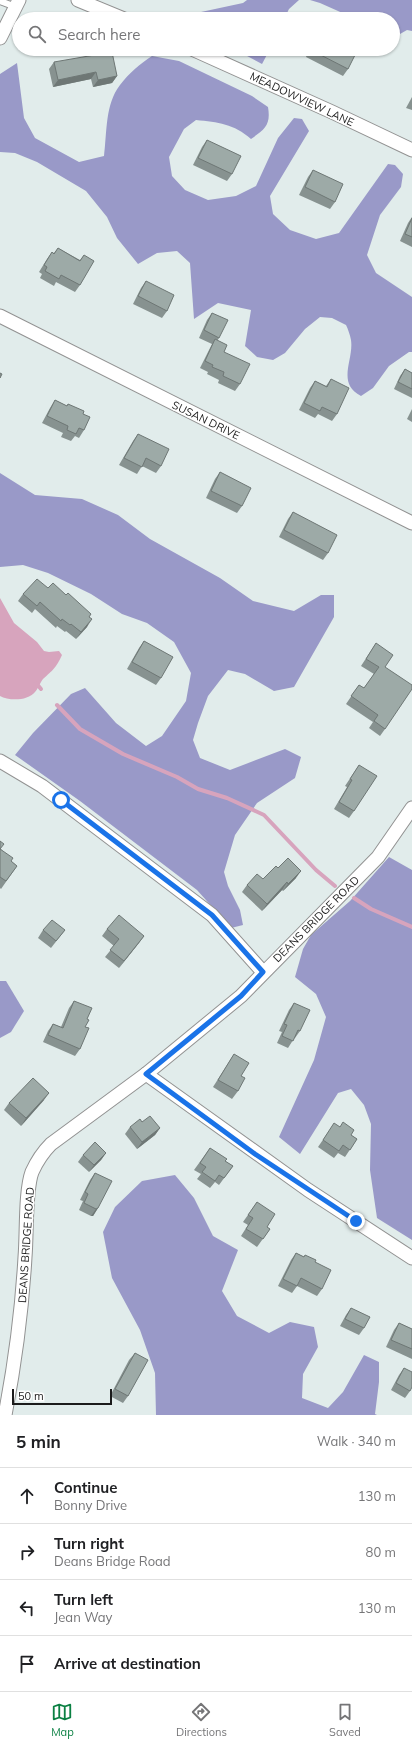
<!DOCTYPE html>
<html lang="en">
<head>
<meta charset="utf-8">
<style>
	:root { --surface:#fff; --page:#f6f6f6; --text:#202124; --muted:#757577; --line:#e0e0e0; --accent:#0b8043 }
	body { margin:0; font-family:Mulish,sans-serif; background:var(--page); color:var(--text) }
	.scale { position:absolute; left:12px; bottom:10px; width:100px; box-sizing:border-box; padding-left:4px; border:2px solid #1b1b1b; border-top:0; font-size:11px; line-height:14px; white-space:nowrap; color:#1b1b1b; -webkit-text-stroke:3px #fff; paint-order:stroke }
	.stop { position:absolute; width:12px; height:12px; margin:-9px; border:3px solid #1a73e8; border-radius:50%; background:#fff }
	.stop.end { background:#1a73e8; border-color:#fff; box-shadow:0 1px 4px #0008 }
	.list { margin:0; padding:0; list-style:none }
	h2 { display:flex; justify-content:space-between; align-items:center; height:52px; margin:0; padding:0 16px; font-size:17px }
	h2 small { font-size:13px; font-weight:400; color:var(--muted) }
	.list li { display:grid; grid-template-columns:26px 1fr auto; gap:12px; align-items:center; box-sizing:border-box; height:56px; padding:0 16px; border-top:1px solid var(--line) }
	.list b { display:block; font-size:15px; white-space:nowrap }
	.list p { margin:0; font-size:13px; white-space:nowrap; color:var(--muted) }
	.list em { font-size:13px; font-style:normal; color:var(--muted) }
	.icon { flex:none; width:22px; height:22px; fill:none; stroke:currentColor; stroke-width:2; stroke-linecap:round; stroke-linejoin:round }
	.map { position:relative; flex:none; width:412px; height:1415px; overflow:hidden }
	.search { position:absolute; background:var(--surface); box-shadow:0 1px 3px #0004; left:12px; right:12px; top:12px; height:44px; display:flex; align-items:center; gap:10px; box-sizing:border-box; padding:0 14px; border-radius:22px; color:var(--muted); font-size:15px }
	.sheet { height:276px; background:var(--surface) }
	nav { display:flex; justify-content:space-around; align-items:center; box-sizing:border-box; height:56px; border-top:1px solid var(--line); background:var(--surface); font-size:11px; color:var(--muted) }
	nav a { display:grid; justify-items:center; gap:2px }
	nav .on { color:var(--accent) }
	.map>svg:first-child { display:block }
</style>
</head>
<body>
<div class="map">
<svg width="412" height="1415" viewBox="0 0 412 1415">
	<rect width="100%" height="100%" fill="#e1eceb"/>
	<!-- forest -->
	<g fill="#9999c8">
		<path d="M 247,0 L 299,0 L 289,9 L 284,19 L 186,19 L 187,15 L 243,3 Z"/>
		<path d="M 310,0 L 412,0 L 412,31 L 407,30 L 393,38 L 393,19 L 356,19 L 320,3 Z"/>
		<path d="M 234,49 L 270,49 L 262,64 Z"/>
		<path d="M 152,56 L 179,61 L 252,96 L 268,107 C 271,125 265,129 251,139 C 234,124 218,122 196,120 L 184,129 L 169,157 L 172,176 L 185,190 L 208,200 L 236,196 L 256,186 L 278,138 L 294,118 L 302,119 L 309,131 L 270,196 L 273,214 L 290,230 L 316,239 L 339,233 L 388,164 L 395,165 L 403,174 L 401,187 L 380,215 L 367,255 L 376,273 L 412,297 L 412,352 L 409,352 L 389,366 L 373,388 L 361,396 C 336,383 354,360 351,340 C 350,335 348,329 346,325 L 332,318 L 320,317 L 305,329 L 285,353 L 273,360 L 257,357 L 245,346 L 251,310 L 218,303 L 194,319 L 190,263 L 177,251 L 157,253 L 138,264 L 117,238 L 107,217 L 86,191 L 37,162 L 15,153 L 0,152 L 0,74 L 17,63 L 24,118 L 35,138 L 79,162 L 104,156 C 107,133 105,104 120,85 C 129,73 140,64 152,56 Z"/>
		<path d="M 0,473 L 35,495 L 82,499 L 118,515 L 150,539 L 220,578 L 253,601 L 294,611 L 321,595 L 334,595 L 334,617 L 294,687 L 274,691 L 245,674 L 228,670 L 208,696 L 198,723 L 193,740 L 200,758 L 230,770 L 285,749 L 301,757 L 295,778 L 257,803 L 235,835 L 224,872 L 228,886 L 240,910 L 243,925 L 231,928 L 197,890 L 80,801 L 15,755 L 33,733 L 71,694 L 85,688 L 116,723 L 146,746 L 162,736 L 186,701 L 191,673 L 174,642 L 147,623 L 122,614 L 91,594 L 48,573 L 23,565 L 0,567 Z"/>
		<path d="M 389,857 L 412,870 L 412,1240 L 377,1218 L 370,1170 L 371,1124 L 364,1105 L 351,1089 L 338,1093 L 300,1154 L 279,1137 L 314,1060 L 326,1017 L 316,994 L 295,977 L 303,949 L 311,935 L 350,901 Z"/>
		<path d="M 0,981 L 6,981 L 24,1011 L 11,1032 L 0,1038 Z"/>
		<path d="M 175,1175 L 194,1198 L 213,1236 L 238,1250 L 222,1291 L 237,1316 L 269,1333 L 290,1322 L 314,1327 L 318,1347 L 303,1374 L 302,1398 L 328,1408 L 343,1392 L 364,1355 L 379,1362 L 379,1382 L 375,1414 L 377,1415 L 156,1415 L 155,1373 L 140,1330 L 112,1278 L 103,1232 L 115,1207 L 142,1181 Z"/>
	</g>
	<!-- water -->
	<path fill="#d7a4bd" d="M 0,598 L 14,623 L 37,642 L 44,651 L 49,652 L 59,651 L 62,655 C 56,668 53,670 43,679 C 40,683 38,689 35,692 C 28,701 9,701 0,696 Z"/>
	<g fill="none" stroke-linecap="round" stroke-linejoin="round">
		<!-- stream -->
		<g stroke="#d7a4bd" stroke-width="4">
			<path d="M 36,683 L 41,689"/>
			<path d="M 57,705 L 80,729 L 123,754 L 177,777 L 198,789 L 227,798 L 264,815 L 316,870 L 335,886"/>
			<path d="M 354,898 L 371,909 L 412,927"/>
		</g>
		<!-- lane casing -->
		<g stroke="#929292" stroke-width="8">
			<path id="lane" d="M 0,1 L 16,7"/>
		</g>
		<!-- street casing -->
		<g stroke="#929292" stroke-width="15">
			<g id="street">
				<path d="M 78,0 L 124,19"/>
				<path d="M 0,38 L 19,0"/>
				<path d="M 192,49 L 332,112 L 412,150"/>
				<path d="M 0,316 L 412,523"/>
				<path d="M 0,761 L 42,786 L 212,915 L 263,972"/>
				<path d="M 146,1074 L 308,1190 L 412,1258"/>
				<path d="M 5,1415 C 15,1363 22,1310 25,1257 C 27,1234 25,1191 32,1172 C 37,1161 43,1152 51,1144 L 146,1074 L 241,996 L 378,857 L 412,808"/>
			</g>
		</g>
		<!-- lane -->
		<use href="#lane" stroke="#fff" stroke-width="6"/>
		<!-- street -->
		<use href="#street" stroke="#fff" stroke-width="13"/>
	</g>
	<!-- wall -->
	<g fill="#879290">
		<path d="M 297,49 L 353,49 L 348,69 L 343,76 L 306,57 L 307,54 Z"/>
		<path d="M 54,62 L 117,76 L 112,83 L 93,87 L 91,79 L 53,87 L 49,69 Z"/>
		<path d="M 412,97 L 412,110 L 406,108 Z"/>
		<path d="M 207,140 L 232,174 L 227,181 L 193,165 L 202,147 Z"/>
		<path d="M 313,170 L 335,202 L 330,209 L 299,195 L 308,177 Z"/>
		<path d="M 412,217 L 412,247 L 400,241 L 408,223 Z"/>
		<path d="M 58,248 L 80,260 L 84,255 L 80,285 L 75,292 L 56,282 L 54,286 L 40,278 L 42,274 L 39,272 L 47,259 L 52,252 L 54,253 Z"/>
		<path d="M 146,281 L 167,311 L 162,318 L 133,304 L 141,288 Z"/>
		<path d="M 212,313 L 219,338 L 217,341 L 224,352 L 240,384 L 235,391 L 218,383 L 219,380 L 207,374 L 208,372 L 200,368 L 212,344 L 199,338 L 207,320 Z"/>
		<path d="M 405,369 L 412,373 L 412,398 L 394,389 L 400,376 Z"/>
		<path d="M 331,379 L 337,414 L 332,421 L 318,414 L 315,418 L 299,410 L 310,388 L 315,381 L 326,386 Z"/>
		<path d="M 55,400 L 67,406 L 68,404 L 83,414 L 84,430 L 79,438 L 75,436 L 71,441 L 61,437 L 63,433 L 42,423 L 50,408 Z"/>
		<path d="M 412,409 L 412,422 L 407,419 Z"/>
		<path d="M 138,434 L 161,466 L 156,473 L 142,466 L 137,474 L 119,465 L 133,441 Z"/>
		<path d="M 220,472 L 242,506 L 237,513 L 206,498 L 215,479 Z"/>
		<path d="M 293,512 L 328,553 L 323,560 L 279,537 L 288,519 Z"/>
		<path d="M 48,588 L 89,617 L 87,627 L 76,639 L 66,631 L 65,632 L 57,626 L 56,628 L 35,609 L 32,613 L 18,601 L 23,594 Z"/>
		<path d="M 144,641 L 161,678 L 156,685 L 127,669 L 139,648 Z"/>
		<path d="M 376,643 L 385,667 L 385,729 L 380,736 L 369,728 L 373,722 L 346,704 L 359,685 L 364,688 L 374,674 L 361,666 Z"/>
		<path d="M 359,765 L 354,811 L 349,818 L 334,809 L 347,787 L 345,786 Z"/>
		<path d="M 0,841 L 1,849 L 11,861 L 17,866 L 1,889 L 0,888 Z"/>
		<path d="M 278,868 L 296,878 L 283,891 L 282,890 L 262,911 L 242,892 L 247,885 L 263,879 Z"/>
		<path d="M 107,929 L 144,936 L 119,968 L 105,957 L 114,946 L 102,936 Z"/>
		<path d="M 43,930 L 65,930 L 51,948 L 38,938 Z"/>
		<path d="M 74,1001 L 87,1019 L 80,1049 L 75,1056 L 43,1042 L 48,1031 L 53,1024 L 61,1027 L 69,1008 Z"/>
		<path d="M 294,1003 L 300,1031 L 295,1038 L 295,1037 L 288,1048 L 277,1043 L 282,1032 L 279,1031 L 289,1010 Z"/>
		<path d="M 234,1054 L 241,1076 L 238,1091 L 232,1099 L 213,1087 Z"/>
		<path d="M 44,1100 L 21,1126 L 4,1110 L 9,1103 Z"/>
		<path d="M 130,1127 L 160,1128 L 155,1135 L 137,1149 L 125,1134 Z"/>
		<path d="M 329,1131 L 351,1135 L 357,1139 L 345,1157 L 338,1153 L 334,1158 L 318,1147 Z"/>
		<path d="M 210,1148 L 225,1161 L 233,1166 L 219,1185 L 215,1182 L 210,1188 L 197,1179 L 201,1174 L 194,1170 Z"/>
		<path d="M 106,1153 L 101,1160 L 89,1172 L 78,1162 L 83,1155 Z"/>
		<path d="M 95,1173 L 98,1208 L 93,1216 L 91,1216 L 79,1210 L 83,1201 L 80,1200 L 90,1180 Z"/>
		<path d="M 257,1202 L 267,1227 L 270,1229 L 257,1247 L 241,1236 L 248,1225 L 243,1222 Z"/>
		<path d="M 296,1253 L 315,1262 L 322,1289 L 317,1296 L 297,1286 L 292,1293 L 278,1286 L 291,1260 Z"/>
		<path d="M 351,1308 L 364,1328 L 359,1335 L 340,1326 L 346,1315 Z"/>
		<path d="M 399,1323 L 412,1329 L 412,1359 L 386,1347 L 394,1330 Z"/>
		<path d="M 135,1353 L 128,1396 L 123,1403 L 110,1396 L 129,1360 Z"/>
		<path d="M 404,1368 L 410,1391 L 405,1398 L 391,1390 L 399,1375 Z"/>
	</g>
	<!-- shaded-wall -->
	<g fill="#6e7775">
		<path d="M 96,72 L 91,79 L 53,87 L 58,80 Z"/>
		<path d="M 117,76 L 112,83 L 93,87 L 98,80 Z"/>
		<path d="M 92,619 L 87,627 L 76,639 L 81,632 Z"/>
		<path d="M 301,871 L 296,878 L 283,891 L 288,884 Z"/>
		<path d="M 287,882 L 282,890 L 262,911 L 267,904 Z"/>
		<path d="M 144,936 L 139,943 L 119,968 L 124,961 Z"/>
		<path d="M 49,1093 L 44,1100 L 21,1126 L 26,1118 Z"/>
		<path d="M 160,1128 L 155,1135 L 137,1149 L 142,1142 Z"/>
		<path d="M 106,1153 L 101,1160 L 89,1172 L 94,1165 Z"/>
		<path d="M 98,1208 L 93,1216 L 91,1216 L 96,1209 Z"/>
	</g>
	<!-- building -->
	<g fill="#9daaa7" stroke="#6e7775">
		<path d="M 312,49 L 353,49 L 357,51 L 348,69 L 311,50 Z"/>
		<path d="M 112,52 L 117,76 L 98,80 L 96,72 L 58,80 L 54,62 Z"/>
		<path d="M 207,140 L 241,156 L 232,174 L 198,158 Z"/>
		<path d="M 313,170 L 343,184 L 335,202 L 305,187 Z"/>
		<path d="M 412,218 L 412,237 L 405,234 Z"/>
		<path d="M 58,248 L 80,261 L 84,255 L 94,261 L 80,285 L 61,275 L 59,279 L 45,271 L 47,267 L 44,265 L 52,252 L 54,254 Z"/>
		<path d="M 146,281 L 174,295 L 167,311 L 138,296 Z"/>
		<path d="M 212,313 L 228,320 L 219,338 L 204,330 Z"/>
		<path d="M 215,339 L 227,345 L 224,352 L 250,364 L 240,384 L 223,376 L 224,372 L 212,367 L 213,365 L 205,361 Z"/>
		<path d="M 405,369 L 412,373 L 412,389 L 398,382 Z"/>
		<path d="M 0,373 L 2,374 L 0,378 Z"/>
		<path d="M 331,379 L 349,388 L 337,414 L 322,407 L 320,411 L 304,403 L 315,381 L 327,387 Z"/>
		<path d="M 55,400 L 67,406 L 68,404 L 84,411 L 83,414 L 90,417 L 84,430 L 79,428 L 76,434 L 67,430 L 68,426 L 47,416 Z"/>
		<path d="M 138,434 L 169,449 L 161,466 L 146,458 L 142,467 L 124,458 Z"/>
		<path d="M 220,472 L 251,488 L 242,506 L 211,491 Z"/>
		<path d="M 293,512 L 337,535 L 328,553 L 284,530 Z"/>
		<path d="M 37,579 L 48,588 L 53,583 L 66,595 L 68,593 L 91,614 L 89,617 L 92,619 L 81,632 L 71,624 L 70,625 L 62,619 L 61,621 L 40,602 L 37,606 L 23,594 Z"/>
		<path d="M 144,641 L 173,657 L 161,678 L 132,662 Z"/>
		<path d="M 376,643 L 393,655 L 385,667 L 412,685 L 412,689 L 385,729 L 374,721 L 378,715 L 351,696 L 359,685 L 364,688 L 379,667 L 366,659 Z"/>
		<path d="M 359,765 L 377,776 L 354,811 L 339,802 L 352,780 L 350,779 Z"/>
		<path d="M 0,841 L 4,844 L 0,849 L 13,858 L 11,861 L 17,866 L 6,881 L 0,877 Z"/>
		<path d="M 288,858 L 301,871 L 288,884 L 287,882 L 267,904 L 247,885 L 257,874 L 263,879 L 276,866 L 278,868 Z"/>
		<path d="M 119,915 L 144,936 L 124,961 L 110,950 L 119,939 L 107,929 Z"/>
		<path d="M 52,920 L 65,930 L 56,941 L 43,930 Z"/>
		<path d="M 74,1001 L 92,1008 L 87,1019 L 89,1020 L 85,1027 L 89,1028 L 80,1049 L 48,1035 L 53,1024 L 63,1028 Z"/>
		<path d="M 294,1003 L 310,1010 L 300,1031 L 298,1030 L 293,1041 L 282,1036 L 287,1025 L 284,1024 Z"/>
		<path d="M 234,1054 L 249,1063 L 241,1076 L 245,1078 L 238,1091 L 218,1080 Z"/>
		<path d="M 33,1078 L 49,1093 L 26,1118 L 9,1103 Z"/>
		<path d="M 150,1116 L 160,1128 L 142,1142 L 130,1127 L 140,1119 L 142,1122 Z"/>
		<path d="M 343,1122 L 354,1130 L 351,1135 L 357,1139 L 350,1150 L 343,1145 L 339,1151 L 323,1140 L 334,1123 L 340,1127 Z"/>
		<path d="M 95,1142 L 106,1153 L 94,1165 L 83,1155 Z"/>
		<path d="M 210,1148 L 227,1159 L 225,1161 L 233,1166 L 224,1178 L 219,1175 L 215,1181 L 202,1172 L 206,1167 L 200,1163 Z"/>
		<path d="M 95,1173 L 112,1181 L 98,1208 L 96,1209 L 84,1203 L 88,1194 L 85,1192 Z"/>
		<path d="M 257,1202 L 275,1214 L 267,1227 L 270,1229 L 263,1239 L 246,1229 L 253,1218 L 248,1215 Z"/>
		<path d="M 296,1253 L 304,1257 L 305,1255 L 316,1260 L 315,1262 L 331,1270 L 322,1289 L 301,1278 L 297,1286 L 283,1279 Z"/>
		<path d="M 351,1308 L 370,1317 L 364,1328 L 345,1319 Z"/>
		<path d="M 399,1323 L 412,1329 L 412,1349 L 391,1340 Z"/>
		<path d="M 135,1353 L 148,1360 L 128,1396 L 115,1389 Z"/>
		<path d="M 404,1368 L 412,1372 L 412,1387 L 410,1391 L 396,1383 Z"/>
	</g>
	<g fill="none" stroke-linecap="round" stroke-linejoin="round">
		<!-- route -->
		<path stroke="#1a73e8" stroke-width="5" d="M 61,800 L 212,915 L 263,972 L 241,996 L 146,1074 L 255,1154 L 356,1221"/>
	</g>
	<g text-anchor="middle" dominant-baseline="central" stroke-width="3" stroke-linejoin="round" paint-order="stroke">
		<!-- street labels -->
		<g font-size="11" fill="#1b1b1b" stroke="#fff">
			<text transform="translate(302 99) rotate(25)">MEADOWVIEW LANE</text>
			<text transform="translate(206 420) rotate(26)">SUSAN DRIVE</text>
			<text transform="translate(316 919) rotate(-45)">DEANS BRIDGE ROAD</text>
			<text transform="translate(26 1245) rotate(-86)">DEANS BRIDGE ROAD</text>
		</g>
	</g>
</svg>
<div class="scale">50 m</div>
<div class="stop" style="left:61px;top:800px"></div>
<div class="stop end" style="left:356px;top:1221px"></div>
<div class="search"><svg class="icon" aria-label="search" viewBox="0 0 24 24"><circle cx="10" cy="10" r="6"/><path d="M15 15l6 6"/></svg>Search here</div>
</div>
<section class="sheet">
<h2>5 min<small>Walk · 340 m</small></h2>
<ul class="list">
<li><svg class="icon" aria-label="ahead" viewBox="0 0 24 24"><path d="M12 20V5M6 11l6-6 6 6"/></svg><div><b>Continue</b><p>Bonny Drive</p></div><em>130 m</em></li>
<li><svg class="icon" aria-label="right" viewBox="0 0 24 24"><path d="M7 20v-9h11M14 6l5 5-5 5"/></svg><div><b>Turn right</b><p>Deans Bridge Road</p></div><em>80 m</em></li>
<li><svg class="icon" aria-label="left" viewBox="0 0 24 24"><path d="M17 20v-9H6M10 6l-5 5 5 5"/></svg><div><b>Turn left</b><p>Jean Way</p></div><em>130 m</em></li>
<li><svg class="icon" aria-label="arrive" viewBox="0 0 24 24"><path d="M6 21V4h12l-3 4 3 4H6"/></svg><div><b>Arrive at destination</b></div></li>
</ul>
</section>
<nav>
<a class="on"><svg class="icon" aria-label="map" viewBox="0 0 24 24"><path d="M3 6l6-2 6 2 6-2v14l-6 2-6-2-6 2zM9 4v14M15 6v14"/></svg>Map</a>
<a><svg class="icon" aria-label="directions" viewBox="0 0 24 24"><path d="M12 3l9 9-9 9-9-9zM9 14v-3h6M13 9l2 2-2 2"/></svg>Directions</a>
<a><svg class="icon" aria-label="saved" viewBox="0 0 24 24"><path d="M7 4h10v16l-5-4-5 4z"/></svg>Saved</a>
</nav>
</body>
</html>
